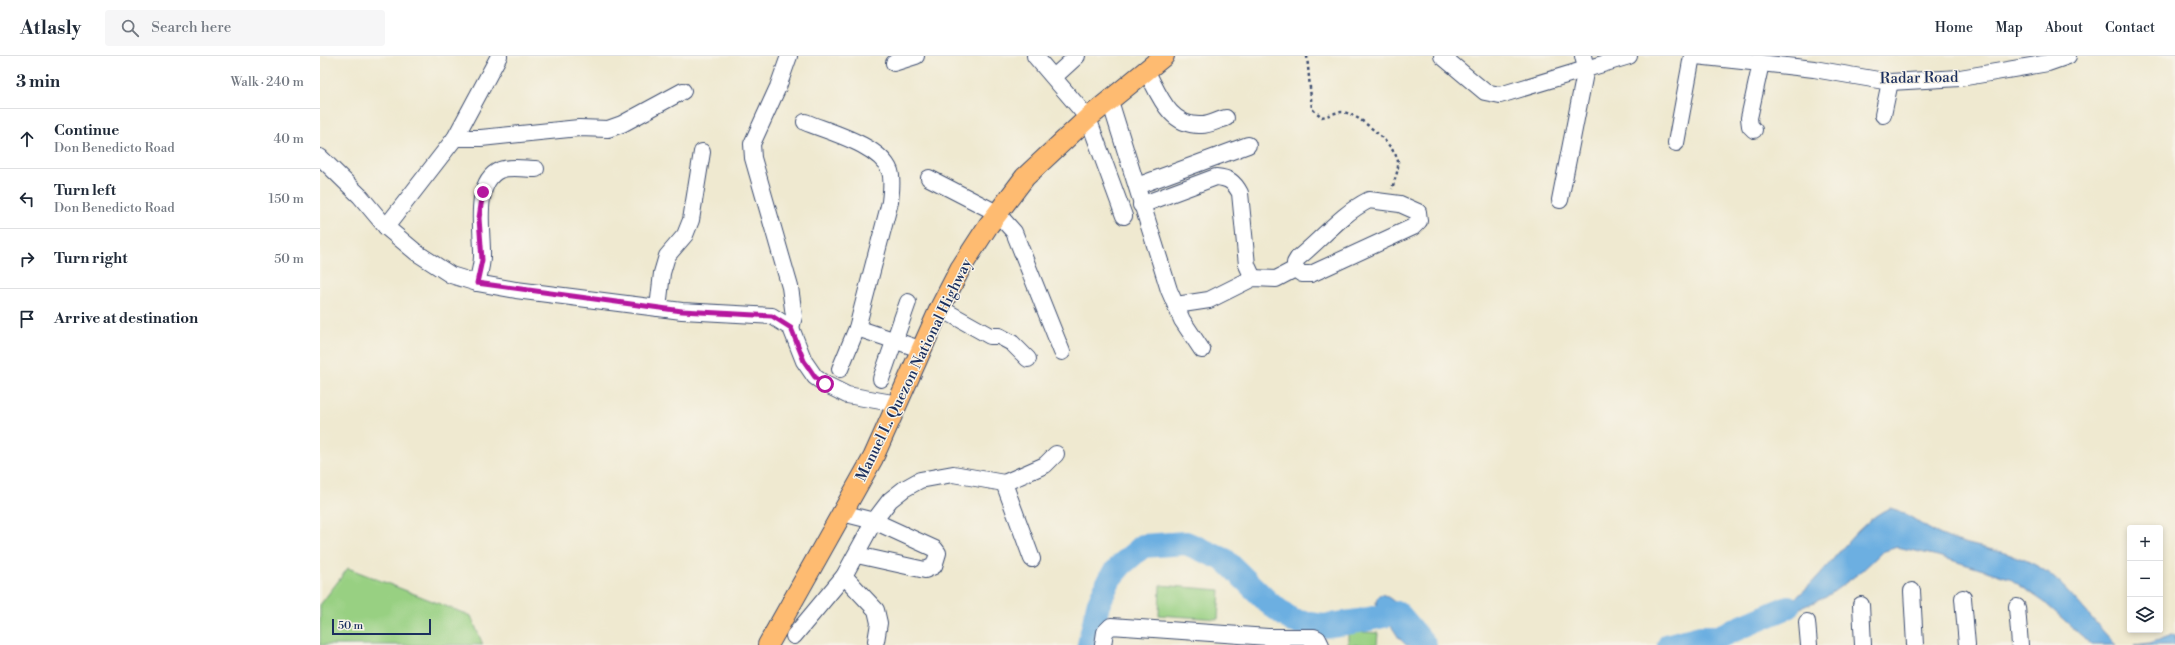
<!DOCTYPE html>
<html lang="en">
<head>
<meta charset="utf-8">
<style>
	:root { --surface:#fff; --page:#f6f6f7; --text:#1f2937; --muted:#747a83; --line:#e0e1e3 }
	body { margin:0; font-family:"Libre Bodoni",serif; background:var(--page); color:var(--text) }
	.controls { position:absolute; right:12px; bottom:12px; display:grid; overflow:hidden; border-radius:4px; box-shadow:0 2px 6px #0003 }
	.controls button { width:36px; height:36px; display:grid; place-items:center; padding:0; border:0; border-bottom:1px solid var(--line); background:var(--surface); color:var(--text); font:20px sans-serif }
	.scale { position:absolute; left:12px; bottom:10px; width:99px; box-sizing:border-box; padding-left:4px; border:2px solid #1b2f5e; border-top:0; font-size:11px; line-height:14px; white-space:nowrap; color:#1b2f5e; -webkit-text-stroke:3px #f7f3e8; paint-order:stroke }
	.stop { position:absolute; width:12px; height:12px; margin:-9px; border:3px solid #b5179e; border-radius:50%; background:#fff }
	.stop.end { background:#b5179e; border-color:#fff; box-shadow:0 1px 4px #0008 }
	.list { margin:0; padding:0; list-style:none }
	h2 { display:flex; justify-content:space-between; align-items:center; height:52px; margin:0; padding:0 16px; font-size:17px }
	h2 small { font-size:13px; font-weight:400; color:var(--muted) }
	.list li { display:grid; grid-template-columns:26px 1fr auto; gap:12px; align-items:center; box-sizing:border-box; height:60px; padding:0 16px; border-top:1px solid var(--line) }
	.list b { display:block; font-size:15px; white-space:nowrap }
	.list p { margin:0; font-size:13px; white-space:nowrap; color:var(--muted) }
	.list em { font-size:13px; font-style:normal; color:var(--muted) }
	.icon { flex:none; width:22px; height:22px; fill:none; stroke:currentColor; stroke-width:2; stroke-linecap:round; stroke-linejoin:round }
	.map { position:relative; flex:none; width:1855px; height:589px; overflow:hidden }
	header { display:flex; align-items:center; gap:24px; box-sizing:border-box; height:56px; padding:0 20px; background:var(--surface); border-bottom:1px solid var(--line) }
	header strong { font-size:19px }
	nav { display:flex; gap:22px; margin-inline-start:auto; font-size:14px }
	.search { width:280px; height:36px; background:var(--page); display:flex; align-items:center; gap:10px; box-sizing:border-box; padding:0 14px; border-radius:4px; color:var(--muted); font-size:15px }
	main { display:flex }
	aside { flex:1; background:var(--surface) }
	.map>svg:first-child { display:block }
</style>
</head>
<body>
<header>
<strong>Atlasly</strong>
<div class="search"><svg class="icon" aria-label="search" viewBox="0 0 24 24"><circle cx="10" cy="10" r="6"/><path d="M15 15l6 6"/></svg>Search here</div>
<nav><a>Home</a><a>Map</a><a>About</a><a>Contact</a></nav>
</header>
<main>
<aside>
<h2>3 min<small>Walk · 240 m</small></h2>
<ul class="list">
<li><svg class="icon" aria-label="ahead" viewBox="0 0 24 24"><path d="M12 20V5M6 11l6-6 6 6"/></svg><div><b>Continue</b><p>Don Benedicto Road</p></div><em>40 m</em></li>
<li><svg class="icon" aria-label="left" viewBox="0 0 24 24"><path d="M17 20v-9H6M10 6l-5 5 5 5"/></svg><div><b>Turn left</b><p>Don Benedicto Road</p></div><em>150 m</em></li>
<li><svg class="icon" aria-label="right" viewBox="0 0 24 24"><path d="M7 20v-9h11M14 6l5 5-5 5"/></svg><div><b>Turn right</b></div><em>50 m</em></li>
<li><svg class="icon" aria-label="arrive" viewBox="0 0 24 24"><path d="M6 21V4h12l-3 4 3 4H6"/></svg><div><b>Arrive at destination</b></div></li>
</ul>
</aside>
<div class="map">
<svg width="1855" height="589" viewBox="0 0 1855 589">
	<rect width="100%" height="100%" fill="#f7f3e8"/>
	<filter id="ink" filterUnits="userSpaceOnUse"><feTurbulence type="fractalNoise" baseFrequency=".025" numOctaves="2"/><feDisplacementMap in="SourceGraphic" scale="8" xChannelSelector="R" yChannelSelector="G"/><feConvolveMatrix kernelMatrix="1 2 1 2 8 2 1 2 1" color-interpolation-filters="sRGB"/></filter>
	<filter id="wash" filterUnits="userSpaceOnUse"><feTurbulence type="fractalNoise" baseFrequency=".012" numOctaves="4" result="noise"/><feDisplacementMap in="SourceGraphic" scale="16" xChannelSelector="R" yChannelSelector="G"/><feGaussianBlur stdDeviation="0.9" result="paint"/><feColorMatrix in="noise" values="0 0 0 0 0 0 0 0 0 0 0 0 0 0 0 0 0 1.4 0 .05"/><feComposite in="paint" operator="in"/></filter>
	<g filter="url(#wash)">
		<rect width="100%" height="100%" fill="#efe9d0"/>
		<!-- green -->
		<g fill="#98d082" stroke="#5a8070">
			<path d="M 28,512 L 151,560 L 163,589 L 0,589 L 0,549 Z"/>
			<path d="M 840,529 L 900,534 L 898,563 L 839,559 Z"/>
			<path d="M 1028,575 L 1058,577 L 1057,589 L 1028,589 Z"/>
		</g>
		<!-- water -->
		<g fill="#6cafe1" stroke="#446fa0">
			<path d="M 1570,452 C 1590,457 1602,471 1621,479 C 1653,493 1689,493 1719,511 C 1744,525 1774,567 1796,589 L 1772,589 L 1724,546 L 1689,522 L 1618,500 L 1577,491 L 1562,496 L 1542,515 L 1506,541 L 1403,585 L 1390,589 L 1344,589 C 1367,577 1393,579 1418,572 C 1434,567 1450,559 1464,550 C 1503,527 1532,467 1570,452 Z"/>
			<path d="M 1062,538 C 1081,546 1094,570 1107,586 L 1112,589 L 1086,589 L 1079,582 L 1056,547 L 1057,542 Z"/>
			<path d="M 1855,578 L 1855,589 L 1815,589 L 1830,587 Z"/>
		</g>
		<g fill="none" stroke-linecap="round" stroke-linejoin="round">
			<!-- river -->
			<g stroke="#6cafe1" stroke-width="24">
				<path d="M 769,589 L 778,549 L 790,522 L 801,509 L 823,490 L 866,487 L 905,504 L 950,548 L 973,565 L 1004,570 L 1039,565 L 1078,557 L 1105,589"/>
				<path d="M 1349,589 L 1380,581 L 1398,581 L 1468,551"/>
			</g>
		</g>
	</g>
	<g filter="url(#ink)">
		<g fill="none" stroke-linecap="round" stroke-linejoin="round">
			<!-- minor casing -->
			<g stroke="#3b4b6f" stroke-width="18">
				<g id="minor">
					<path d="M 469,0 L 458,31 L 432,88 L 433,102 L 470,231 L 474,260 L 471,272"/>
					<path d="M 715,0 L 768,62 L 804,160"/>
					<path d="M 1122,0 L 1165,36 L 1180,39 L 1309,0"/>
					<path d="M 1376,0 L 1494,13 L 1570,26 L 1640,22 L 1728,7 L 1748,0"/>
					<path d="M 574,7 L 596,0"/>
					<path d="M 826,14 C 839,38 849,71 882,69 C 889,69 898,64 906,62"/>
					<path d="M 734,21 L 757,0"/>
					<path d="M 790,45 L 849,234 L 862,264 L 882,294"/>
					<path d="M 1563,59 L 1570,26"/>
					<path d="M 485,66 C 509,76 560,89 570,115 C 573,125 571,135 570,146 L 537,272 L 520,313"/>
					<path d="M 1434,74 L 1430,70 L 1429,62 L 1441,7"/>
					<path d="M 135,82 L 161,82 L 259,72 L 288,73 L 302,68 L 363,35"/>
					<path d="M 1356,87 L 1372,0"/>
					<path d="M 0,101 L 40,140 L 66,171 L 97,197 L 131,219 L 157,227 L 196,234 L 362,255 L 452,260 L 471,272 L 484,305 L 495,321 L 505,328 L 527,339 L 578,348"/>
					<path d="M 609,122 L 677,157 L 694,176 L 742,296"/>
					<path d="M 817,130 L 928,89"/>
					<path d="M 1049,144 L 1080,148 L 1098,156 L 1099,165 L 1093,171 L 991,218 L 982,218 L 975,213 L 975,207 L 978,202 C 1002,183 1021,158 1049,144 Z"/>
					<path d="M 1240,144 L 1266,12 L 1263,0"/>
					<path d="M 821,149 L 896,121 C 909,122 914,126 920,137 L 927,209 L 933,222"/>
					<path d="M 66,171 L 135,82 L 179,0"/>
					<path d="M 157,227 C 159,219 162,209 162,200 C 163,178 152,126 180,114 C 190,110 205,113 216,113"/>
					<path d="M 856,249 L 889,244 L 933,222 L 956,223 L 975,213"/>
					<path d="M 338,252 L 342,217 L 347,200 L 365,179 L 371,164 L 382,96"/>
					<path d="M 620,252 L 670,280 L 679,280 L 692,287 L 708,303"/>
					<path d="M 537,272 L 600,293"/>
					<path d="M 561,323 L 588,246"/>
					<path d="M 684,427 L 725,409 L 736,398"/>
					<path d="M 522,457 L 554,465 L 615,493 L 618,497 L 614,510 L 605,514 L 537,499"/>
					<path d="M 524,520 L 556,554 L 559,567 L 556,585"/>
					<path d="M 1592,535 L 1595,589"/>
					<path d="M 1643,542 L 1647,589"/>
					<path d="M 1541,549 L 1543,589"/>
					<path d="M 1697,551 L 1700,589"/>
					<path d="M 1487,566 L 1489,589"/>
					<path d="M 474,580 L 524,520 L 554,465 L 570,444 L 584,433 L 600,424 L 633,418 L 684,427 L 712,503"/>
					<path d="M 783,589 L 785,576 L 791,570 L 948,581 L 994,581 L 998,583 L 1001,589"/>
				</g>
			</g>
			<!-- major casing -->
			<g stroke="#3b4b6f" stroke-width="22">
				<path id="major" d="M 448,589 L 553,402 L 620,252 L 640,213 L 668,170 L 705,121 L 768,62 L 844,0"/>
			</g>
			<!-- path -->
			<path stroke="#3b4b6f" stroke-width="2.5" stroke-dasharray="3 3" stroke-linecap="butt" d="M 987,0 L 992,53 L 1002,61 C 1008,60 1016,56 1022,56 C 1037,56 1077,91 1078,106 C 1079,114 1074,125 1072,133"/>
			<!-- minor -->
			<use href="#minor" stroke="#fff" stroke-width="16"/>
			<!-- major -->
			<use href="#major" stroke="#febb71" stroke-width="20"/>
		</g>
	</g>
	<g fill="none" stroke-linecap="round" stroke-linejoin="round" filter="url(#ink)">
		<!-- route -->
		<path stroke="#b5179e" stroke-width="5" d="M 163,136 L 159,162 L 162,204 L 157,227 L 362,255 L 452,260 L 471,272 L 484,305 L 495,321 L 505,328"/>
	</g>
	<g text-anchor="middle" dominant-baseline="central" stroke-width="3" stroke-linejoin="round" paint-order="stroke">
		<!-- street labels -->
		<g font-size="15" fill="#1b2f5e" stroke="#f7f3e8">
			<text transform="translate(1599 22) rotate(-1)">Radar Road</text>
			<text transform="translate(594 314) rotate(-64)">Manuel L. Quezon National Highway</text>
		</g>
	</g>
</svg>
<div class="controls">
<button>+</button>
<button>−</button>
<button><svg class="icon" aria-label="layers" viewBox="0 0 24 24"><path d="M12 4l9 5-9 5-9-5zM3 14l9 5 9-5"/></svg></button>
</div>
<div class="scale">50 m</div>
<div class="stop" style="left:505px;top:328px"></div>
<div class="stop end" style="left:163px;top:136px"></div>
</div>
</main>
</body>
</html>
